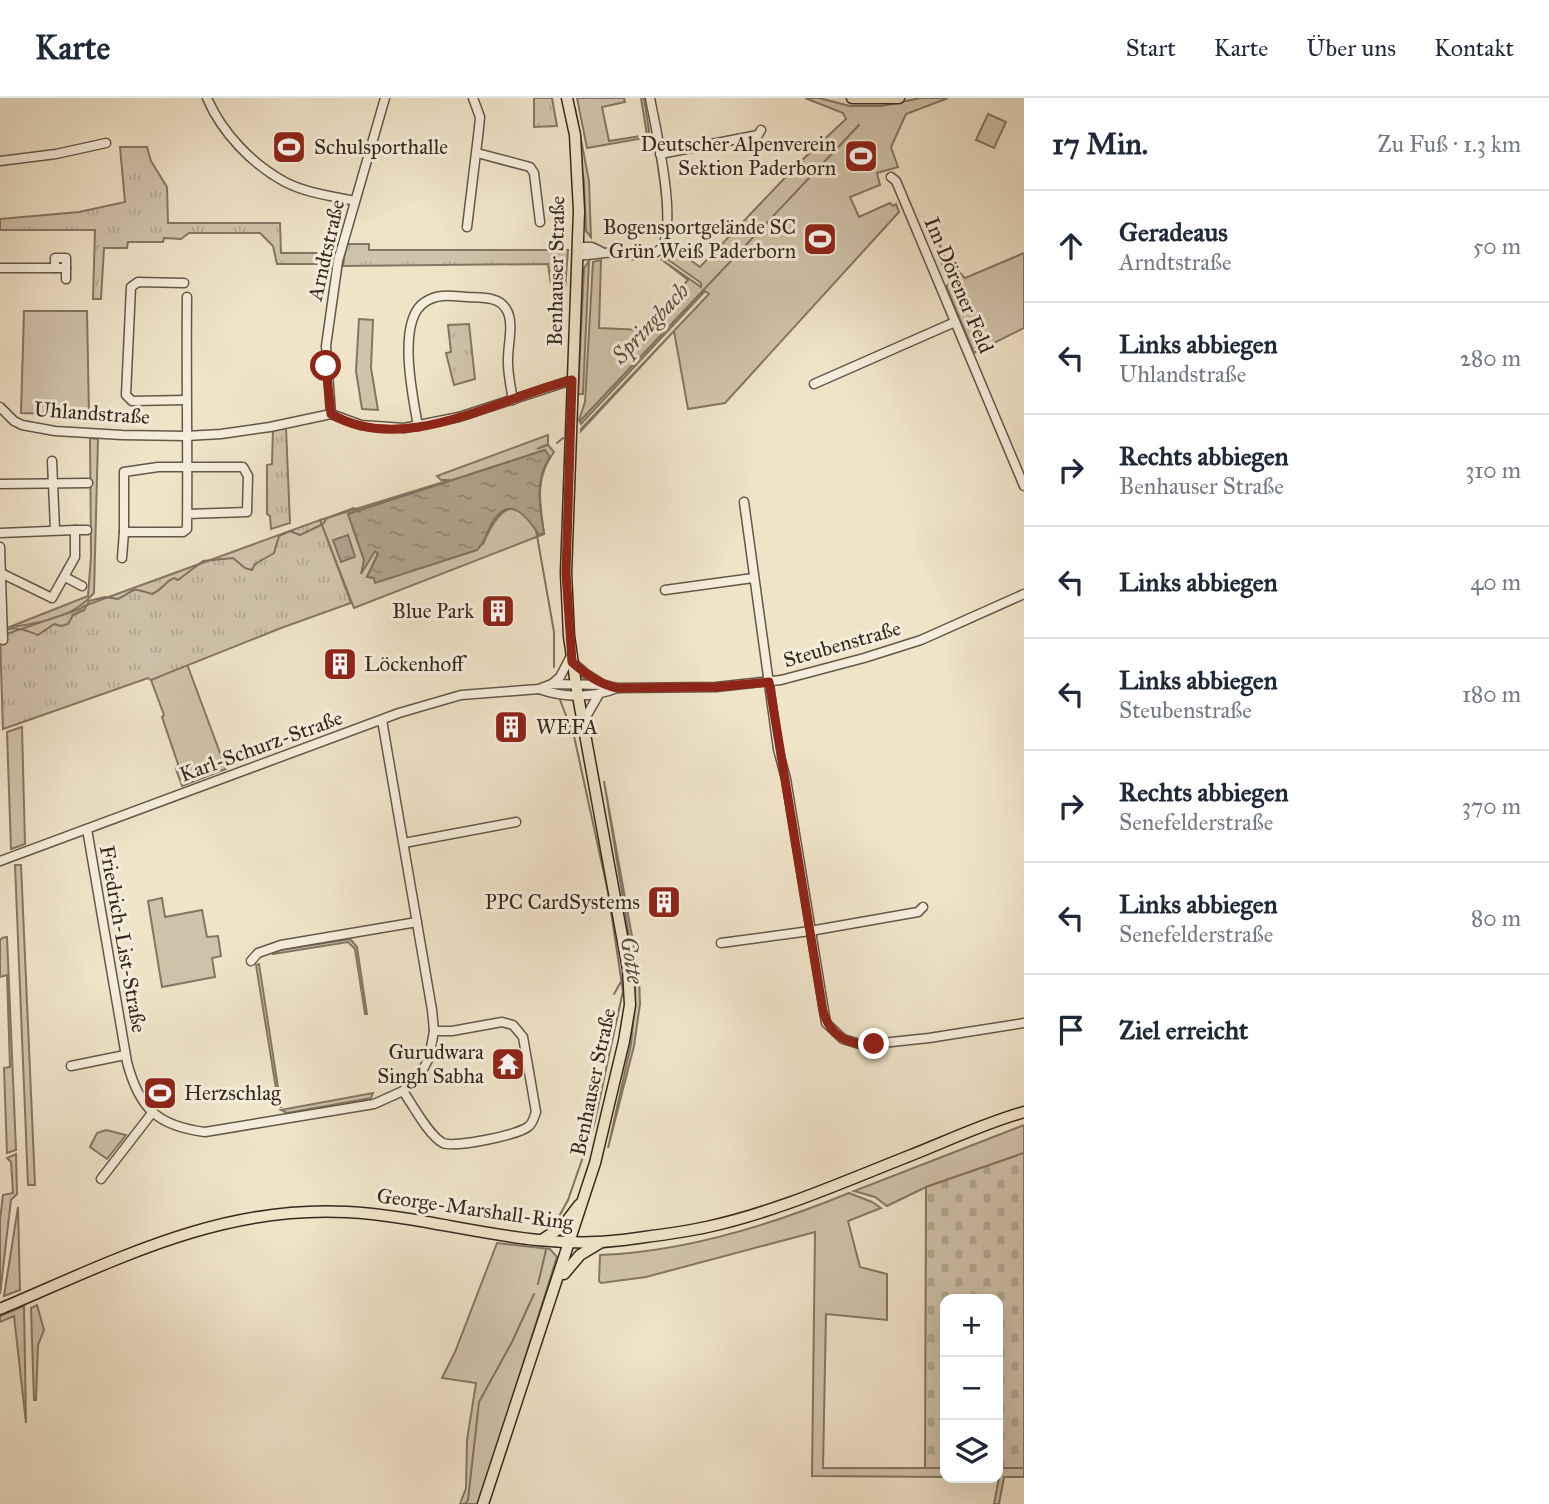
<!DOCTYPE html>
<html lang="de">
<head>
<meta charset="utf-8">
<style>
	:root { --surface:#fff; --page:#f2f2f3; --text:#1f2937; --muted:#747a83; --line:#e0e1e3 }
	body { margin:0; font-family:"IM FELL Great Primer",serif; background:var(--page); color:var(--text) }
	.controls { position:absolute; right:21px; bottom:21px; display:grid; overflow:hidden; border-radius:14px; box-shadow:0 7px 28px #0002 }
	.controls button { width:63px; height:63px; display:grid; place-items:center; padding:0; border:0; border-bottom:2px solid var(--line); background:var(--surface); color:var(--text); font:35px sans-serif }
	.stop { position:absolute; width:21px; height:21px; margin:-16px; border:5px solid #8f2418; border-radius:50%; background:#fff }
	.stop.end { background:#8f2418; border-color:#fff; box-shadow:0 2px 7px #0008 }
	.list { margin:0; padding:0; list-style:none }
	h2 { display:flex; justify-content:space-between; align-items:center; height:91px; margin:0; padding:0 28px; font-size:30px }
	h2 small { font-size:23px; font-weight:400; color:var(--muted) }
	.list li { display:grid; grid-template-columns:46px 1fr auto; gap:21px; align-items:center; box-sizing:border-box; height:112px; padding:0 28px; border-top:2px solid var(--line) }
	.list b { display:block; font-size:26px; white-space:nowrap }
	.list p { margin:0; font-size:23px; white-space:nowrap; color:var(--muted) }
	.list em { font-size:23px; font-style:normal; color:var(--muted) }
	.icon { flex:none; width:38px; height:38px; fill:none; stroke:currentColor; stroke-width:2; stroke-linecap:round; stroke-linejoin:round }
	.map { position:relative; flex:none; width:1024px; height:1406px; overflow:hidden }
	header { display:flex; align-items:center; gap:42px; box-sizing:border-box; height:98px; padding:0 35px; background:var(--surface); border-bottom:2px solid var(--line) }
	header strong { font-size:33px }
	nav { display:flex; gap:38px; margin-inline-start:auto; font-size:24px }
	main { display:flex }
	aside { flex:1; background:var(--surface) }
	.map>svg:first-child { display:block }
</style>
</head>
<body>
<header>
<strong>Karte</strong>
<nav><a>Start</a><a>Karte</a><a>Über uns</a><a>Kontakt</a></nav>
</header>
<main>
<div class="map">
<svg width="1024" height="1406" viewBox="0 0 1024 1406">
	<defs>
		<pattern id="cemetery-stones" width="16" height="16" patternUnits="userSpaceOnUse" patternTransform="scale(1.75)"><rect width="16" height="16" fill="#d0c3ab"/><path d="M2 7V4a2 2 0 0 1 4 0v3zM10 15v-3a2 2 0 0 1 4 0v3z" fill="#b3a893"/></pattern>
		<pattern id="park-tufts" width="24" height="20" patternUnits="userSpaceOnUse" patternTransform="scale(1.75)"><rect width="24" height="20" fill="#d0c3ab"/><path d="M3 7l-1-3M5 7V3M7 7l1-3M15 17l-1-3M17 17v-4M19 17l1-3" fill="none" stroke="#b3a893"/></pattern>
		<pattern id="water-ripples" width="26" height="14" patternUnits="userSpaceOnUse" patternTransform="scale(1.75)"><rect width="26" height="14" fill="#b0a38e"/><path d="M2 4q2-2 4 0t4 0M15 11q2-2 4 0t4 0" fill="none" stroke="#908573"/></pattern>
	</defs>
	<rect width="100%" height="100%" fill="#efe3c8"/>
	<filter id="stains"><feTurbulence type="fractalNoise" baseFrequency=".00286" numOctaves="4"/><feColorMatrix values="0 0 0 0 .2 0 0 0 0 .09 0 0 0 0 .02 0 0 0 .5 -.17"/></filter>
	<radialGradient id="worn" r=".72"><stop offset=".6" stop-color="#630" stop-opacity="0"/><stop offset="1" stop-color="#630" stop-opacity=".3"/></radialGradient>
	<!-- green -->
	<g fill="#d0c3ab" stroke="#847664" stroke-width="2" fill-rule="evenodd">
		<path d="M 577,0 L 624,0 L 625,4 L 602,9 L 609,43 L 647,37 L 641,0 L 644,0 L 650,39 L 587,50 Z"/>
		<path d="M 805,0 L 819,0 L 850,8 L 882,8 L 920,0 L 948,0 L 906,16 L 891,49 L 898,69 L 877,75 L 880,87 L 850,99 L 859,119 L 890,105 L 893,108 L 896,106 L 899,114 L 725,305 L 688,311 L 674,233 L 581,333 L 581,331 L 709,196 L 705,193 L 581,326 L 579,322 L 585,304 L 593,164 L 601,162 L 599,230 L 642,232 L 688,182 L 661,161 L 701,189 L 701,185 L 663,158 L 671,148 L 700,169 L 800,64 L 846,21 L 843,15 Z"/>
		<path d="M 575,10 L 589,83 L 591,139 L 586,133 L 584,83 L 572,11 Z"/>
		<path d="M 988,16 L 1006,24 L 994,50 L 976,42 Z"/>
		<path d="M 930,136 L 936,136 L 945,160 L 965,180 L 1024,155 L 1024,230 L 974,255 L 946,188 L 950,186 Z"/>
		<path d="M 589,163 L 583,296 L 578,296 L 584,170 Z"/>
		<path d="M 24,213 L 87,213 L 89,317 L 21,315 Z"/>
		<path d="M 359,221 L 373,222 L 371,270 L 378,312 L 362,311 L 356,273 Z"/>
		<path d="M 548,337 L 548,346 L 537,351 L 548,347 L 554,354 C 534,381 540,405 544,436 L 354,510 L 320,422 L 450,382 L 441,382 L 437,378 ZM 545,352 L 539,402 L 543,434 L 539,436 C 535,430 531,422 526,417 C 506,395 489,432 483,446 L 375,484 L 374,480 L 367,479 L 378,455 L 375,452 L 362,473 L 364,462 L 348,416 Z"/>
		<path d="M 90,340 L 98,341 L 94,495 C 71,522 41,524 7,530 L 88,498 L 91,458 Z"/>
		<path d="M 187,566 L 226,671 L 182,688 L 176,671 L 178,666 L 162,619 L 164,617 L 151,582 Z"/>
		<path d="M 22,629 L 25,746 L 11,751 L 7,634 Z"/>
		<path d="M 604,683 L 639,877 L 640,906 L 634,948 L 608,1050 L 631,946 L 635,906 L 635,875 Z"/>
		<path d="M 15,767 L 21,767 L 35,1087 L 28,1087 Z"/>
		<path d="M 162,800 L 165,819 L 202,812 L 207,839 L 218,838 L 221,858 L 212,860 L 215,879 L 162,889 L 148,803 Z"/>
		<path d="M 7,839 L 16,1052 L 7,1055 L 4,970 L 10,969 L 7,877 L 0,879 L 0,843 L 2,840 Z"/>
		<path d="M 350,841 L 357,849 L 367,916 L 365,916 L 355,851 L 348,844 L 273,856 L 274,853 Z"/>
		<path d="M 259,866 L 281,1009 L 279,1009 L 256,867 Z"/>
		<path d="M 373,995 L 371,1000 L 287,1015 L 281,1012 Z"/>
		<path d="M 1024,1027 L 1024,1055 L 926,1089 L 887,1108 L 875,1099 L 854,1093 Z"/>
		<path d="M 106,1032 L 126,1037 L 107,1061 L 90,1049 L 97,1035 Z"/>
		<path d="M 16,1056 L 17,1096 L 11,1102 L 0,1196 L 0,1122 L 3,1097 L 13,1095 L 11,1064 L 7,1060 Z"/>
		<path d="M 849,1095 L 872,1104 L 881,1110 L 848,1123 L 860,1169 L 887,1176 L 887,1222 L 826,1216 L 823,1370 L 945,1370 L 945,1379 L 812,1378 L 815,1134 L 646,1179 L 601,1185 L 599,1183 L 600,1157 C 685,1154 771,1127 849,1095 Z"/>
		<path d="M 18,1109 L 20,1192 L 4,1198 Z"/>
		<path d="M 497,1145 L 550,1151 L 557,1159 L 479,1406 L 460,1406 L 466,1390 L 467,1342 L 476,1285 L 442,1280 L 455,1254 Z"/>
		<path d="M 37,1207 L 44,1232 L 38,1247 L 36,1302 L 34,1302 L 31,1210 Z"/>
		<path d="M 24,1208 L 26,1325 L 14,1218 L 0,1224 L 0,1218 Z"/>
		<path d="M 998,1370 L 1024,1370 L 1024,1379 L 1004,1379 L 999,1406 L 994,1406 L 999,1380 Z"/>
	</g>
	<!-- cemetery -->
	<path fill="url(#cemetery-stones)" stroke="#847664" stroke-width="2" d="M 1024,1055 L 1024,1370 L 998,1370 L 998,1201 L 945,1201 L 945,1370 L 925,1370 L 926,1089 Z"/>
	<!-- park -->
	<g fill="url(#park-tufts)" stroke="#847664" stroke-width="2">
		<path d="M 534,0 L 552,0 L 557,28 L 534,29 Z"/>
		<path d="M 120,49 L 147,49 L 151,63 L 167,89 L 168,125 L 280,125 L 281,155 L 335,155 L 333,166 L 277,166 L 273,148 L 260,135 L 189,135 L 181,141 L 164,140 L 163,144 L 128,144 L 127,150 L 104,150 L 101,201 L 93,201 L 95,132 L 0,132 L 0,121 L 79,114 L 125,104 Z"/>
		<path d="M 346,146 L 369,146 L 369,152 L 568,152 L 565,191 L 552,194 L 548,166 L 343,168 Z"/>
		<path d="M 469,226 L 475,281 L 454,287 L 446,255 L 451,254 L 448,227 Z"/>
		<path d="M 286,330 L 290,425 L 271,431 L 270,418 L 267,416 L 267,367 L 272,366 L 273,331 Z"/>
		<path d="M 320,422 L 351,505 L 281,530 L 151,582 L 148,580 L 3,631 L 0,538 L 80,511 L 84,508 Z"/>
	</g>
	<!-- water -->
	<g fill="url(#water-ripples)" stroke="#807261" stroke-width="2">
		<path d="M 545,352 L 550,359 C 534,382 540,409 544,435 L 539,437 C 528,420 511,396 493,423 C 487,433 485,444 477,452 L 375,485 L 374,480 L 367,479 L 378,456 L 375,453 L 361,476 L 364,462 L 348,416 Z"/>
		<path d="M 348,437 L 355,459 L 341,464 L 333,442 Z"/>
	</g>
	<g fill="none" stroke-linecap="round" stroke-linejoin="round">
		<!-- stream -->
		<g stroke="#807261" stroke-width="2">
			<path d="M 580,323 L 859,27"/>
			<path d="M 557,345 L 563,340"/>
			<path d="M 536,432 L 554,534 L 554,569"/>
			<path d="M 7,532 C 18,528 27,533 38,537 L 54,526 L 61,528 L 68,526 L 73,517 L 84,512 L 89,503 L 105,499 L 118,501 C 138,491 128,489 152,496 C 164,491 164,484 174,480 L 178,482 L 203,463 L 233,460 L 245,470 L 252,472 L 255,466 L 274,455 L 279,438 L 290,433 L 300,437 L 323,426 L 327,420 L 354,410 L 360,414"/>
			<path d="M 614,896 L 622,882"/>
			<path d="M 557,1122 L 568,1102 L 594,1027 L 623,893 L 608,794 L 574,638 L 560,602"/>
			<path d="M 538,1186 L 546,1152"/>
			<path d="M 465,1406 L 468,1402 L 479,1304 L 512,1244 L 534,1196"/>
		</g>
		<!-- minor casing -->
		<g stroke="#655748" stroke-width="11">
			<g id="minor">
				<path d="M 207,0 C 222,35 252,66 285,84 C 306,95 332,98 355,103"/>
				<path d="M 477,55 L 530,69 L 534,75 L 540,124"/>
				<path d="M 660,56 L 758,37 L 761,32"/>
				<path d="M 0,63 L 56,56 L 106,45"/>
				<path d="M 891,79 L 896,83 L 1024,388"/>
				<path d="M 467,129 L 479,30 L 480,19 L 473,0"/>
				<path d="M 578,149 L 592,149 L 602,154"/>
				<path d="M 578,157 C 588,158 596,156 604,155 C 621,153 644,163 658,153 C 681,137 655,27 650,0"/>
				<path d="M 0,170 L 66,170 L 66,181"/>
				<path d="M 55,170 L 55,160 L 66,160 L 66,170"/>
				<path d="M 184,185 L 138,184 L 131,189 L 126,297 L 132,303 L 186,302"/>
				<path d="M 187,199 C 186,277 188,354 187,431 L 183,434 L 124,434 L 124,374 L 158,369 L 243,369 L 248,378 L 247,414 L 187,416"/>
				<path d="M 814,286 L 955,224"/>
				<path d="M 0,309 L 14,323 L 22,327 L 55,333 L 122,337 L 186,338 L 221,336 L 270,329 L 331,316 L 361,327 L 404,330 L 459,319 L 572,282"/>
				<path d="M 331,316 L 326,248 L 338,163 L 385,0"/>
				<path d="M 418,328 C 413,300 396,222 425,204 C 438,195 452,198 467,199 C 480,200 499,198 506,211 C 515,224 507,249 508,265 C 508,277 511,290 513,302"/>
				<path d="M 52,363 L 55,431"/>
				<path d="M 0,386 L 88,385"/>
				<path d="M 744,404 L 778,651 L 786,681 L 826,925 L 843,941 L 863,947 L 929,940 L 1024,925"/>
				<path d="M 75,432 L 87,432"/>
				<path d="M 0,435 L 75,432 L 75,459 L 52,500 L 1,475"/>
				<path d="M 0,449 L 3,542"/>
				<path d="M 122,460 L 124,434"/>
				<path d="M 65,479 L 82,488"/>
				<path d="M 665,492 L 753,480"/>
				<path d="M 572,564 L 586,576 L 602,586"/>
				<path d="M 552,586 L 560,579 L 571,558"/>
				<path d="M 539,591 C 564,600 593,600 617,590"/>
				<path d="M 583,624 L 599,596"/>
				<path d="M 87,731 L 127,964 C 139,1010 157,1028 205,1034 L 374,1006 L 403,993 L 420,977 L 429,960 L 434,933 L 432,912 L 382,622"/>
				<path d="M 404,745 L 516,724"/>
				<path d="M 0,763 L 399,615 L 461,597 L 539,591 L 552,586 L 605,587 L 617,590 L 716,589 L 781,582 L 864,560 L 921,542 L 1024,496"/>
				<path d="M 721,845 L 810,833 L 918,814 L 923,809"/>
				<path d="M 251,863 L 258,855 L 281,847 L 417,824"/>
				<path d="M 71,968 L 125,957"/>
				<path d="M 403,993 C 412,1006 429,1038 443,1045 C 454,1050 520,1037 529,1028 C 533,1025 534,1019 536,1014 L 523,939 L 513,927 L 502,924 L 452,933 L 434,933"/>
				<path d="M 101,1081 L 152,1015"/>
			</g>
		</g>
		<!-- major casing -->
		<g stroke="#37281e" stroke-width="13">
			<g id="major">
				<path d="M 852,0 L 899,0"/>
				<path d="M 542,1142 L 563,1128 L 579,1107"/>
				<path d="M 564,1176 L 580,1157 L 600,1145"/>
				<path d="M 0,1211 C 114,1163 219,1107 347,1114 C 439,1119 529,1154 623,1142 C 651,1138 680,1135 707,1129 C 776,1114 843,1084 909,1058 C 947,1043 985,1025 1024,1014"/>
				<path d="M 483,1406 L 595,1065 L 624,943 L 630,907 L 628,871 L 576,587 L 569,538 L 566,475 L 579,113 L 575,37 L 567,0"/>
			</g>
		</g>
		<!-- minor -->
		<use href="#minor" stroke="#f5eddb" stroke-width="8"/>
		<!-- major -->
		<use href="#major" stroke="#efe3c8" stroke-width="10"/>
	</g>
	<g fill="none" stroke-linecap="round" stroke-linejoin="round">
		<!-- route -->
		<path stroke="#8f2418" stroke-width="9" d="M 326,268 L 331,316 C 405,359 500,299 572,282 L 566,475 L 572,564 C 586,576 598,586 617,590 L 716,589 L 769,584 L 823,913 C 830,938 849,948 874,946"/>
	</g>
	<!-- icons -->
	<defs>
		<g id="stadium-square" transform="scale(1.75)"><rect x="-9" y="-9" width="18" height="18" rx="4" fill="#8f2418" stroke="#f5eddb"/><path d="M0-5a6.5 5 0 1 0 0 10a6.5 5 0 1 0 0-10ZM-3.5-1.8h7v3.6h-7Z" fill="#fff"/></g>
		<g id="building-square" transform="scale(1.75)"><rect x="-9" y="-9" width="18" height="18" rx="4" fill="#8f2418" stroke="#f5eddb"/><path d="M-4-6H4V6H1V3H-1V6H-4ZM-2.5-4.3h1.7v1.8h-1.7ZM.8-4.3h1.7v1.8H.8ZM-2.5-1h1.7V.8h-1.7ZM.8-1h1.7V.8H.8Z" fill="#fff"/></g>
		<g id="temple-square" transform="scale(1.75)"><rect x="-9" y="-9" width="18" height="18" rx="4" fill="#8f2418" stroke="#f5eddb"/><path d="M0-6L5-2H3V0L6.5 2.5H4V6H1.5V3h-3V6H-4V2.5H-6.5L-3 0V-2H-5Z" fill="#fff"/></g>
	</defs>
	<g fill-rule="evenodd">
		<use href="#stadium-square" x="289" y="49"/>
		<use href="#stadium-square" x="861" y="58"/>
		<use href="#stadium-square" x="820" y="141"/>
		<use href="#building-square" x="498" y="513"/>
		<use href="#building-square" x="340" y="566"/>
		<use href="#building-square" x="511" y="629"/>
		<use href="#building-square" x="664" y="804"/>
		<use href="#temple-square" x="508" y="966"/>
		<use href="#stadium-square" x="160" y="995"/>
	</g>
	<g text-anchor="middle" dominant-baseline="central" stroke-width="6" stroke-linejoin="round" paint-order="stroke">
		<!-- poi labels -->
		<g font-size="21" fill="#37281e" stroke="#f5eddb" text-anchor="end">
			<text x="836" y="46">Deutscher Alpenverein<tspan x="836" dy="24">Sektion Paderborn</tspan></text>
			<text x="314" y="49" text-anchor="start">Schulsporthalle</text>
			<text x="796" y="129">Bogensportgelände SC<tspan x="796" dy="24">Grün Weiß Paderborn</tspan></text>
			<text x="474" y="513">Blue Park</text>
			<text x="364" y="566" text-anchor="start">Löckenhoff</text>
			<text x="536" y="629" text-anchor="start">WEFA</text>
			<text x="640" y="804">PPC CardSystems</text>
			<text x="484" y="954">Gurudwara<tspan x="484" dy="24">Singh Sabha</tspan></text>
			<text x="184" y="995" text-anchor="start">Herzschlag</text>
		</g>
		<!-- street labels -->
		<g font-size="21" fill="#37281e" stroke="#f5eddb">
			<text transform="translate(326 152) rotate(-77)">Arndtstraße</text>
			<text transform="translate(556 173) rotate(-89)">Benhauser Straße</text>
			<text transform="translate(959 187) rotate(67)">Im Dörener Feld</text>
			<text transform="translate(92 315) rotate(4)">Uhlandstraße</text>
			<text transform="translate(842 546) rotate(-16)">Steubenstraße</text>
			<text transform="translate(261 648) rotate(-20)">Karl-Schurz-Straße</text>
			<text transform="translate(123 841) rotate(80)">Friedrich-List-Straße</text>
			<text transform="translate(593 984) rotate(-78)">Benhauser Straße</text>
			<text transform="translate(475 1111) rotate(8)">George-Marshall-Ring</text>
		</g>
		<!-- water labels -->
		<g font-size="23" font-style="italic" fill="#5b4d40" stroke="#f5eddb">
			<text transform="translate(650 225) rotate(-47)">Springbach</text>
			<text transform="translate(632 862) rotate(81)">Gotte</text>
		</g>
	</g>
	<rect width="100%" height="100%" filter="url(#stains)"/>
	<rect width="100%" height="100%" fill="url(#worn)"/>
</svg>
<div class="controls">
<button>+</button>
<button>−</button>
<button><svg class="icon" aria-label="layers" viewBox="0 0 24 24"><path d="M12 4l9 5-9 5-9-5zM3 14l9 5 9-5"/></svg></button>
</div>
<div class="stop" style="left:326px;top:268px"></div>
<div class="stop end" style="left:874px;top:946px"></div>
</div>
<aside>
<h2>17 Min.<small>Zu Fuß · 1.3 km</small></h2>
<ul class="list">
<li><svg class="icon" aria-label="ahead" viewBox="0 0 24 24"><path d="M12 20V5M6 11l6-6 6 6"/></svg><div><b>Geradeaus</b><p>Arndtstraße</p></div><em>50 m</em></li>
<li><svg class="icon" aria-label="left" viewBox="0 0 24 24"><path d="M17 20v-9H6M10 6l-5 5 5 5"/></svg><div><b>Links abbiegen</b><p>Uhlandstraße</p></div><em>280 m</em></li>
<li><svg class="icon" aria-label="right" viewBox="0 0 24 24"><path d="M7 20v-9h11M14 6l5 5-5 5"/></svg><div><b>Rechts abbiegen</b><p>Benhauser Straße</p></div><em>310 m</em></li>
<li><svg class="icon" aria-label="left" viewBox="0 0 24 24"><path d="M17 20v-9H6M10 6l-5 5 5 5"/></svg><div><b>Links abbiegen</b></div><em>40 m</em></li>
<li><svg class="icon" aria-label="left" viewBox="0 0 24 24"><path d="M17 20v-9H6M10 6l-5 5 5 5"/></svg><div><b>Links abbiegen</b><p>Steubenstraße</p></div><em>180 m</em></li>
<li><svg class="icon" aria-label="right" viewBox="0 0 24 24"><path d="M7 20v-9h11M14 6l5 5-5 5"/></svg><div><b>Rechts abbiegen</b><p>Senefelderstraße</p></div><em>370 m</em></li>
<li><svg class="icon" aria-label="left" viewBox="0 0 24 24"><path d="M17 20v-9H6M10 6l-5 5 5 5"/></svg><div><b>Links abbiegen</b><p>Senefelderstraße</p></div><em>80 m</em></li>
<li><svg class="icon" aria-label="arrive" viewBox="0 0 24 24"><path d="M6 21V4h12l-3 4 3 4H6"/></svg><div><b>Ziel erreicht</b></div></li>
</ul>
</aside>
</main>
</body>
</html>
